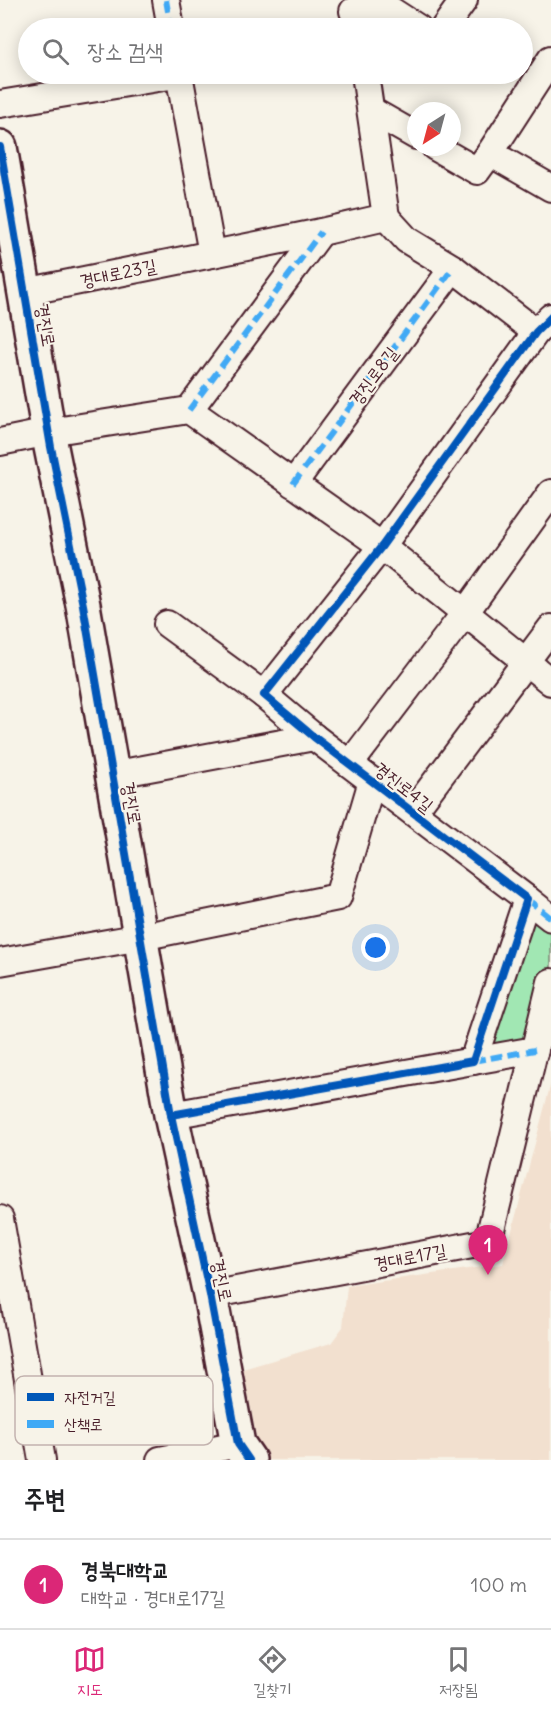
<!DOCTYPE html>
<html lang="ko">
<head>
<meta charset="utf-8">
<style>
	:root { --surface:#fff; --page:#f2f2f2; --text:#202124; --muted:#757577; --line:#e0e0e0; --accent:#db2777 }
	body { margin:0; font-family:Delius,"Poor Story",sans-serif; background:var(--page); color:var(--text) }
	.compass { position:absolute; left:407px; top:102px; width:54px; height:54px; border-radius:50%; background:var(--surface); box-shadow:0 3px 15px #0003; rotate:216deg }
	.you { position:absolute; left:376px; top:948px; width:21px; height:21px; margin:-15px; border:4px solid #fff; border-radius:50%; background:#1a73e8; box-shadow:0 0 0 9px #1a73e833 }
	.badge { display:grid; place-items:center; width:39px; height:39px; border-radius:50%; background:var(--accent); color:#fff; font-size:20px; font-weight:700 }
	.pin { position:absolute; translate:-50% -50px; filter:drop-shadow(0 2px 3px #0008) }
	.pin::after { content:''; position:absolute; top:32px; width:21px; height:18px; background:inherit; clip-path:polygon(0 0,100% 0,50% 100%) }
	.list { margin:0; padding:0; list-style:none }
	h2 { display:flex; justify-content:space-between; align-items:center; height:78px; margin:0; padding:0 24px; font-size:26px }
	h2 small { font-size:20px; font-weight:400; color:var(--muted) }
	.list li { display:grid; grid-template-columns:39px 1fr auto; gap:18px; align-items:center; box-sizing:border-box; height:90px; padding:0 24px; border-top:2px solid var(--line) }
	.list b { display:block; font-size:22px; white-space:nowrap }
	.list p { margin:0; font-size:20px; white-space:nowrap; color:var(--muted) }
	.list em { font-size:20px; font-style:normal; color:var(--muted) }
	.icon { flex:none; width:33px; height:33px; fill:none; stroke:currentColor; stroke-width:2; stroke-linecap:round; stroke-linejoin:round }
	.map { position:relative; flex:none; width:551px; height:1460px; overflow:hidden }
	.search { position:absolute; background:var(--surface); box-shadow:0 3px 15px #0003; left:18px; right:18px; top:18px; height:66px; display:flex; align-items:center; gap:15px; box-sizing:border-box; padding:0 21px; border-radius:33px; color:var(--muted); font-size:22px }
	.sheet { height:168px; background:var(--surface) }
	nav { display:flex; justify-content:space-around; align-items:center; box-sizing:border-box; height:84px; border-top:2px solid var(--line); background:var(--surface); font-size:16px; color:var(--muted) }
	nav a { display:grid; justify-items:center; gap:3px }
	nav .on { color:var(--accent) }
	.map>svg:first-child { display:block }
</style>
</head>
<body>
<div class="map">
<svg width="551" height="1460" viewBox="0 0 551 1460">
	<rect width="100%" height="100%" fill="#f7f3e8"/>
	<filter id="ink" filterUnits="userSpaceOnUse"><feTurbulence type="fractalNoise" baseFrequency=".0167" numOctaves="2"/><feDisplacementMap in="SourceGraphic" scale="12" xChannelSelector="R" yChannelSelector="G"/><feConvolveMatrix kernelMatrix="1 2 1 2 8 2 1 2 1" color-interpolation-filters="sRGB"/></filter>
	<g filter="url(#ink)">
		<!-- built -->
		<path fill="#f2e0cf" d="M 551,1083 L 551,1460 L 266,1460 L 259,1450 L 243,1369 L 331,1343 L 343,1327 L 347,1286 L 503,1264 Z"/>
		<!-- green -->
		<path fill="#a1e7b3" stroke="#76836f" stroke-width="1.5" d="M 527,899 L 551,918 L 551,982 L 535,1050 L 473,1061 Z"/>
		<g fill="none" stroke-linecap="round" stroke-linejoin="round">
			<!-- street casing -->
			<g stroke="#4a1f2b" stroke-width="30">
				<g id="street">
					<path d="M 166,0 L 171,28"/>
					<path d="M 353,11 L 384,6 L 418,28"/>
					<path d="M 444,28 L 464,0"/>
					<path d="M 179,74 L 212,254"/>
					<path d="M 0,104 L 182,74"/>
					<path d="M 372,111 L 416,136"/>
					<path d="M 435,147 L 477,171 L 490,153 L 551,188"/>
					<path d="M 490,153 L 551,59"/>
					<path d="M 386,217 L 407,240 L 453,268 L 536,332"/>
					<path d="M 25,292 L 321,232 L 386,217 L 365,74"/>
					<path d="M 189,410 L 321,232"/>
					<path d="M 0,442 L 49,432 L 189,410 L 382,546 L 551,682"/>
					<path d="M 293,484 L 453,268"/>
					<path d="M 167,624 L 264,695"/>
					<path d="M 350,764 L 465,613 L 551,493"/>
					<path d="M 112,775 L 314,737"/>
					<path d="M 413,812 L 551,628"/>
					<path d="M 527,899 L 551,918"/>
					<path d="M 0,962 L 141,937 L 338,897 L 372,781"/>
					<path d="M 473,1061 L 535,1050"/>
					<path d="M 171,1115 L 473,1061 L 527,899 L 314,737 L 264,695 L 382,546 L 536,332 L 551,317"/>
					<path d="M 0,1219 L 42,1460"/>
					<path d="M 210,1295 L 488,1242 L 551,982"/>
					<path d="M 160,1460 L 238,1444"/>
				</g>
			</g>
			<!-- secondary casing -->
			<g stroke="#4a1f2b" stroke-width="38">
				<path id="secondary" d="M 0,147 L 51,447 L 83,605 L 171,1115 L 210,1295 L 238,1444 L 249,1460"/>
			</g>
			<!-- street -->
			<use href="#street" stroke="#f7f3e8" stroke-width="26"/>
			<!-- secondary -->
			<use href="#secondary" stroke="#f7f3e8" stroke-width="33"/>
			<!-- quiet -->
			<g stroke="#3fa9f5" stroke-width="6" stroke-dasharray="12 6" stroke-linecap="butt">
				<path d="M 166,0 L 171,28"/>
				<path d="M 189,410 L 321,232"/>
				<path d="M 293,484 L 453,268"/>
				<path d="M 527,899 L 551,918"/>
				<path d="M 473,1061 L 535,1050"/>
			</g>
			<!-- cycleway casing -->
			<g stroke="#f7f3e8" stroke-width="11">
				<g id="cycleway">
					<path d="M 0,147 L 51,447 L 83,605 L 171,1115 L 210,1295 L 238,1444 L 249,1460"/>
					<path d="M 171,1115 L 473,1061 L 527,899 L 314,737 L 264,695 L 382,546 L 536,332 L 551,317"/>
				</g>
			</g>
			<!-- cycleway -->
			<use href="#cycleway" stroke="#0057b8" stroke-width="8"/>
		</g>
	</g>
	<g text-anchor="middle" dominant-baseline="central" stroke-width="4.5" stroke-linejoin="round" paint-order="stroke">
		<!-- street labels -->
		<g font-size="18" fill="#4a1f2b" stroke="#f7f3e8">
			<text transform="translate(118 273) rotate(-12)">경대로23길</text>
			<text transform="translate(46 325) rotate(80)">경진로</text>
			<text transform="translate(373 376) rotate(-53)">경진로8길</text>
			<text transform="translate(404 787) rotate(38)">경진로4길</text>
			<text transform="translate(132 803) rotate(80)">경진로</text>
			<text transform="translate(410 1257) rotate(-11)">경대로17길</text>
			<text transform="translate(222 1280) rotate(78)">경진로</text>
		</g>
	</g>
	<!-- legend -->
	<rect x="15" y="1376" width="198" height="69" rx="9" fill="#f7f3e8" stroke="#c3b3af" stroke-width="1.5"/>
	<rect x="27" y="1393" width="27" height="8" fill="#0057b8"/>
	<rect x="27" y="1420" width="27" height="8" fill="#3fa9f5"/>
	<g font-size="16" fill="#4a1f2b">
		<text x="64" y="1403">자전거길</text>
		<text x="64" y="1430">산책로</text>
	</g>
</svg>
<svg class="compass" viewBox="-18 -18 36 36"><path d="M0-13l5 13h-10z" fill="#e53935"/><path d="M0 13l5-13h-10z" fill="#757577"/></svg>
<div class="you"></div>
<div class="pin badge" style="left:488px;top:1275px">1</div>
<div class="search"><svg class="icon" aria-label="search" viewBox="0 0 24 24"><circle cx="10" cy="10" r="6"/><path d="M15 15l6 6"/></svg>장소 검색</div>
</div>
<section class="sheet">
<h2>주변<small></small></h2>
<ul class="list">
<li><span class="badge">1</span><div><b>경북대학교</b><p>대학교 · 경대로17길</p></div><em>100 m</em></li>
</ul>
</section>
<nav>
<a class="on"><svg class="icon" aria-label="map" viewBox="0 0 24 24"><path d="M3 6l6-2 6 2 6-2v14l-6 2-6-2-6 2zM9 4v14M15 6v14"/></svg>지도</a>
<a><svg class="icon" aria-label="directions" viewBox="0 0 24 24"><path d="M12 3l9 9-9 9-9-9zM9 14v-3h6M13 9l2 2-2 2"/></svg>길찾기</a>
<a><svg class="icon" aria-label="saved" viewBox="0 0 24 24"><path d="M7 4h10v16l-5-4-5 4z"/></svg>저장됨</a>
</nav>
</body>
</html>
